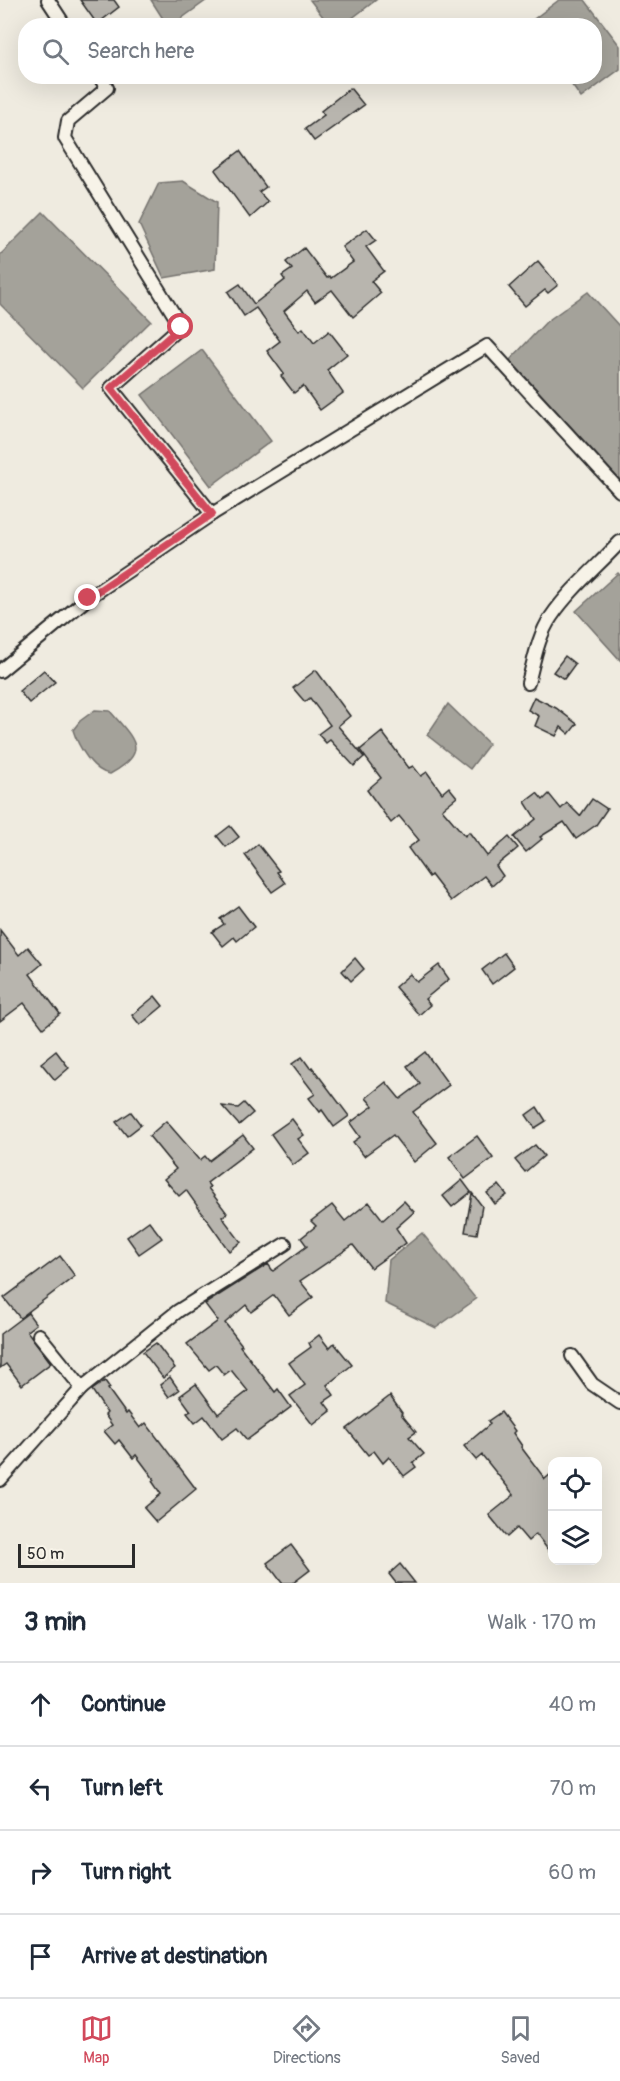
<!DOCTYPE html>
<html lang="en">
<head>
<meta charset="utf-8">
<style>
	:root { --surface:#fff; --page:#f2f2f3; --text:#1f2937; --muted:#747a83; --line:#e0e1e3; --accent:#d1495b }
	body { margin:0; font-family:Pangolin,sans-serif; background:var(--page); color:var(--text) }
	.controls { position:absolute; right:18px; bottom:18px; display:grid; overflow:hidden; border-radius:12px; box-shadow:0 6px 24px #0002 }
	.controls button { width:54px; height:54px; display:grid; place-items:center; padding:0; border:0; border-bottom:2px solid var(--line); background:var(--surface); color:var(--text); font:30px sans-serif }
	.scale { position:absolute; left:18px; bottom:15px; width:117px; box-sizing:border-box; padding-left:6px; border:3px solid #2b2b2b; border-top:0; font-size:16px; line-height:21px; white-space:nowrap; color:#2b2b2b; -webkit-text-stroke:4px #f7f3e8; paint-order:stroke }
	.stop { position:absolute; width:18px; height:18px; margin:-14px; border:4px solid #d1495b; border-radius:50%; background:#fff }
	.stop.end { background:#d1495b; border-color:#fff; box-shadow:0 2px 6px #0008 }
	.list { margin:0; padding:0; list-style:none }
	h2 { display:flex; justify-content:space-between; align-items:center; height:78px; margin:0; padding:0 24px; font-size:26px }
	h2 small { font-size:20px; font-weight:400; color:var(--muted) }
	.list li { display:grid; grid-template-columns:39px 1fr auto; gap:18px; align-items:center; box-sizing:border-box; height:84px; padding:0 24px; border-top:2px solid var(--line) }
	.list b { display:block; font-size:22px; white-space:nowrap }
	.list em { font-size:20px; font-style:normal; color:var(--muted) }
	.icon { flex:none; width:33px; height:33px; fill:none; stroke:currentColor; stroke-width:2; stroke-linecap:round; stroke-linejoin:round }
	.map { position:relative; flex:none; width:620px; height:1583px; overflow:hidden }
	.search { position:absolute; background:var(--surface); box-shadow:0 6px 24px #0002; left:18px; right:18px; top:18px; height:66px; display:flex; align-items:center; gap:15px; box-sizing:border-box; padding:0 21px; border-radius:24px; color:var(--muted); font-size:22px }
	.sheet { height:414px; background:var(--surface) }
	nav { display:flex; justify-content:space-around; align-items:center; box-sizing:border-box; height:84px; border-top:2px solid var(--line); background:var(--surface); font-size:16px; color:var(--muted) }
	nav a { display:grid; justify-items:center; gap:3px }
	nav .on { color:var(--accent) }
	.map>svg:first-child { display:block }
</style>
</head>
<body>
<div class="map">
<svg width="620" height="1583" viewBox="0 0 620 1583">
	<rect width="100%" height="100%" fill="#efebe0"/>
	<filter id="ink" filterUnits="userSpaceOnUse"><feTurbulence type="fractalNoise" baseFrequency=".0167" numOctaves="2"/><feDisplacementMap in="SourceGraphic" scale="12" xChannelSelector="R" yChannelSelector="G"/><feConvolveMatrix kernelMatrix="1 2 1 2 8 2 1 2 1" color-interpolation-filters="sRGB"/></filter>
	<g filter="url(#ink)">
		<!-- water -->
		<g fill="#a4a29a" stroke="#74726e" stroke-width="1.5">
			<path d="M 151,0 L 207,0 L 171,26 L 167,25 Z"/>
			<path d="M 310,0 L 376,0 L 343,25 L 330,26 Z"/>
			<path d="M 559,0 L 585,0 L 620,46 L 620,69 L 581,98 L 566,77 L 594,76 L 594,26 L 526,25 Z"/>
			<path d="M 183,181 L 217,202 L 215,269 L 164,278 L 139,224 L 159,183 Z"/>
			<path d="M 43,212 L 151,321 L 83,388 L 0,304 L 0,255 Z"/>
			<path d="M 588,292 L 620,327 L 620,483 L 510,360 L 546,322 Z"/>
			<path d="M 202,350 L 271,441 L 211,486 L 142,395 Z"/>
			<path d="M 618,573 L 620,575 L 620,660 L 576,611 Z"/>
			<path d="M 448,704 L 489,744 L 470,769 L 427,735 Z"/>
			<path d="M 95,710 L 110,711 C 133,739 152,751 110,774 C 93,772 78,746 73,730 L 80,721 Z"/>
			<path d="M 422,1233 L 476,1299 L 436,1328 L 385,1303 L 389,1260 Z"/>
		</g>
		<!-- building -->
		<g fill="#b8b5ae" stroke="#2b2b2b" stroke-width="1.5">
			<path d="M 80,0 L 114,0 L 119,7 L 97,24 Z"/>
			<path d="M 350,88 L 364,105 L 314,141 L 305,129 L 324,115 L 321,111 Z"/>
			<path d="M 240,151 L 266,187 L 259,192 L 268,202 L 250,218 L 215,170 Z"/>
			<path d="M 367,229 L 376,240 L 366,247 L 384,271 L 371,281 L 381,293 L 353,317 L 332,290 L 315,302 L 307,291 L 284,311 L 299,331 L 303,328 L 314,343 L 329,331 L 347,354 L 327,370 L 343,393 L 320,410 L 303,386 L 294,393 L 281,376 L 284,374 L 267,351 L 280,341 L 256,308 L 244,316 L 228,292 L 240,284 L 254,304 L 285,280 L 282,276 L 292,269 L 286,262 L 304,248 L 327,278 L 330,276 L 331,278 L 353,262 L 342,247 Z"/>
			<path d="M 538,261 L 558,285 L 548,293 L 545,290 L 525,306 L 509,287 Z"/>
			<path d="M 565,656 L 575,664 L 564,679 L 553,672 Z"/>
			<path d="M 44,670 L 55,682 L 29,703 L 19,691 Z"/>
			<path d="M 316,670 L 350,716 L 338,726 L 364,757 L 354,766 L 330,740 L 326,743 L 318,734 L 330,725 L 310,698 L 305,702 L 293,688 Z"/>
			<path d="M 534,697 L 556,708 L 577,724 L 569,734 L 561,727 L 556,736 L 535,726 L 539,716 L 528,710 Z"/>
			<path d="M 382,732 L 409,768 L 413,766 L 421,776 L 427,772 L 442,793 L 449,787 L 457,797 L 442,809 L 465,836 L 469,832 L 487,856 L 509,837 L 518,848 L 496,866 L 503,876 L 492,886 L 484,876 L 451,901 L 431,875 L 429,877 L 408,848 L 419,840 L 399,816 L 391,823 L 367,790 L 381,778 L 360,750 Z"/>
			<path d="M 537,793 L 543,800 L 549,794 L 561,809 L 567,803 L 580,816 L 592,799 L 607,809 L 596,825 L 576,839 L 564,822 L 540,837 L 542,839 L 526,852 L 514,837 L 536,819 L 525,802 Z"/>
			<path d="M 230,826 L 239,837 L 226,847 L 217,836 Z"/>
			<path d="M 258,844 L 279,871 L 277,872 L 285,883 L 272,892 L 245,855 Z"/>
			<path d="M 238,906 L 254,927 L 237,941 L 234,937 L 223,946 L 212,932 L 224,924 L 220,919 Z"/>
			<path d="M 0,930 L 19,955 L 28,947 L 42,964 L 30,974 L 60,1014 L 43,1028 L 24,1003 L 0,1021 Z"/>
			<path d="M 504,953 L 514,967 L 492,984 L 482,970 Z"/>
			<path d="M 355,958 L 364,969 L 351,981 L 342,971 Z"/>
			<path d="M 439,965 L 449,979 L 425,999 L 430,1005 L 419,1015 L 395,987 L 410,974 L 417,982 Z"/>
			<path d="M 155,996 L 163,1006 L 140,1025 L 132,1015 Z"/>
			<path d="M 56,1051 L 69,1068 L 55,1080 L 41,1063 Z"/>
			<path d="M 425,1052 L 449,1085 L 413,1112 L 437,1143 L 414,1162 L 393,1135 L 364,1156 L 353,1142 L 360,1137 L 350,1123 L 373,1106 L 366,1098 L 386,1082 L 400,1099 L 420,1084 L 407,1066 Z"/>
			<path d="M 302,1057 L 310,1068 L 312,1067 L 349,1116 L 334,1127 L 322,1110 L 320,1112 L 309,1098 L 315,1094 L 292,1064 Z"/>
			<path d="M 244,1103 L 253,1113 L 239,1125 L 222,1106 L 238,1108 Z"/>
			<path d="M 537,1107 L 546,1121 L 535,1128 L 526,1115 Z"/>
			<path d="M 131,1112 L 141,1125 L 127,1136 L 116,1122 Z"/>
			<path d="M 292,1119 L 304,1135 L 298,1139 L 309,1153 L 293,1165 L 271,1134 Z"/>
			<path d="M 166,1121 L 200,1160 L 205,1156 L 209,1161 L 243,1135 L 253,1148 L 207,1183 L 210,1187 L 208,1188 L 227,1213 L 222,1217 L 241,1242 L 229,1251 L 186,1190 L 179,1196 L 164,1179 L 176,1169 L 149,1136 Z"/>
			<path d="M 477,1136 L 493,1158 L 465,1179 L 449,1157 Z"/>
			<path d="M 535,1145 L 544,1156 L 525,1172 L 515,1160 Z"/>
			<path d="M 462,1180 L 471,1192 L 452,1207 L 443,1196 Z"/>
			<path d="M 499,1185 L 507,1195 L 495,1204 L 487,1193 Z"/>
			<path d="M 472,1193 L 482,1206 L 477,1234 L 465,1232 Z"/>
			<path d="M 404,1201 L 414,1212 L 396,1228 L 406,1243 L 371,1268 L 353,1245 L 300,1281 L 313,1297 L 289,1315 L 274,1295 L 251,1312 L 246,1305 L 225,1323 L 242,1345 L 240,1346 L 275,1392 L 278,1389 L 291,1407 L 247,1440 L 237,1428 L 222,1439 L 204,1416 L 195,1423 L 187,1413 L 191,1411 L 180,1396 L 196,1384 L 218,1414 L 248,1391 L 231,1370 L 224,1375 L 216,1365 L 209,1370 L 187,1344 L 218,1321 L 205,1304 L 268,1264 L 273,1271 L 307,1246 L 301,1238 L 316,1226 L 311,1221 L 332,1205 L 345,1221 L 369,1202 L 383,1220 Z"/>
			<path d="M 149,1221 L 162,1238 L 139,1254 L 127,1237 Z"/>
			<path d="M 60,1256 L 75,1276 L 20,1318 L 4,1298 Z"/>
			<path d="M 28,1313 L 36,1324 L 27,1331 L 51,1363 L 22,1385 L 6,1364 L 0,1368 L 0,1334 Z"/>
			<path d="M 319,1335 L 329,1348 L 334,1343 L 352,1365 L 327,1385 L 334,1395 L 324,1402 L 331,1411 L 313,1425 L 290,1396 L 305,1385 L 289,1363 L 311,1347 L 309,1343 Z"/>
			<path d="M 156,1343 L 175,1368 L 163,1378 L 143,1352 Z"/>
			<path d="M 170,1377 L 179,1390 L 169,1397 L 160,1385 Z"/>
			<path d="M 105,1381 L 110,1388 L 108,1389 L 126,1414 L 128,1412 L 140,1428 L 146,1423 L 196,1489 L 156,1522 L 144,1508 L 161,1494 L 152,1481 L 154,1479 L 136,1455 L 133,1458 L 119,1440 L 115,1444 L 104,1431 L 112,1425 L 105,1415 L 107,1413 L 92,1390 Z"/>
			<path d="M 390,1396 L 402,1413 L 401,1414 L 416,1432 L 409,1437 L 424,1454 L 413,1463 L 416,1467 L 404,1476 L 389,1457 L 383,1463 L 374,1451 L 368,1455 L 347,1429 Z"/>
			<path d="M 501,1412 L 515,1431 L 513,1433 L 522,1446 L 521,1447 L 545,1479 L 552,1473 L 552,1555 L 536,1534 L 528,1541 L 517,1528 L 507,1537 L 489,1515 L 514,1495 L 482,1455 L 476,1460 L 464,1446 L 490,1424 L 488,1421 Z"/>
			<path d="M 291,1545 L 310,1570 L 293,1583 L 282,1583 L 267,1563 Z"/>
			<path d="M 400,1564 L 415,1583 L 396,1583 L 389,1574 Z"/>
		</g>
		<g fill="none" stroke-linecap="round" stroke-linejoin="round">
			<!-- minor casing -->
			<g stroke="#2b2b2b" stroke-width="16">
				<g id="minor">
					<path d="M 48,0 L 65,26"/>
					<path d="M 99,76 L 107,88 L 68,121 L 65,138 L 181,326 L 111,388 L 212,514"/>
					<path d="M 0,671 L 88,598 L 212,514 L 487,346 L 620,491"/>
					<path d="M 528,683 C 534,661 538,636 551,617 C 570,589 597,567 620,542"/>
					<path d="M 39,1335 L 82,1388"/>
					<path d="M 572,1356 L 592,1384 L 620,1403"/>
					<path d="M 0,1480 L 82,1388 L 178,1311 L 285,1244"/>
				</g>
			</g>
			<!-- minor -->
			<use href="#minor" stroke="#f7f3e8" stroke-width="12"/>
		</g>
	</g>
	<g fill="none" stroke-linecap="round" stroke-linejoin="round" filter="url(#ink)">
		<!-- route -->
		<path stroke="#d1495b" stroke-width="8" d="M 88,598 L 212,514 L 111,388 L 181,327"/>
	</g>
</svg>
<div class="controls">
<button><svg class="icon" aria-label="locate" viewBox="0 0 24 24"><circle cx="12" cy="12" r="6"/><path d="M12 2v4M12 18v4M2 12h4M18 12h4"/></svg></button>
<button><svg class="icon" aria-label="layers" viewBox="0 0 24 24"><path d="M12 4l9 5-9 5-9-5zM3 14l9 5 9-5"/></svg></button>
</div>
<div class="scale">50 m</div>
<div class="stop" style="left:181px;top:327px"></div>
<div class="stop end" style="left:88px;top:598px"></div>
<div class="search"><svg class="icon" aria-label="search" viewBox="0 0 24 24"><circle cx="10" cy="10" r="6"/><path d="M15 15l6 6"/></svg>Search here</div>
</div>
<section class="sheet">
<h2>3 min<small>Walk · 170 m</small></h2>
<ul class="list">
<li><svg class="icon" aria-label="ahead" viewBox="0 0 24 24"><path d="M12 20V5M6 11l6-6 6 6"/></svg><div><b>Continue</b></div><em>40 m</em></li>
<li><svg class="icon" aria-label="left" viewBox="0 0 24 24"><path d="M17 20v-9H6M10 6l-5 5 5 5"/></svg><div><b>Turn left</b></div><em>70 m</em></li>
<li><svg class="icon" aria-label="right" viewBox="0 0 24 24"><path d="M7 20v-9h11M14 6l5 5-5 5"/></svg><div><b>Turn right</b></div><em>60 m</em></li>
<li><svg class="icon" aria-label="arrive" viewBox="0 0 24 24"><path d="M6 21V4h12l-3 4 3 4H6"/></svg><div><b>Arrive at destination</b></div></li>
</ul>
</section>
<nav>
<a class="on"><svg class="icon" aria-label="map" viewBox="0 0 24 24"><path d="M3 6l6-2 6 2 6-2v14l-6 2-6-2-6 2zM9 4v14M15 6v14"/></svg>Map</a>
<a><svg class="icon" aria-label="directions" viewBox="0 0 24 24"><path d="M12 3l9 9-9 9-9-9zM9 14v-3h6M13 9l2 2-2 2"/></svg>Directions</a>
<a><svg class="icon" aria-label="saved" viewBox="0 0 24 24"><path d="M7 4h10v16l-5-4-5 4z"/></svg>Saved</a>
</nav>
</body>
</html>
